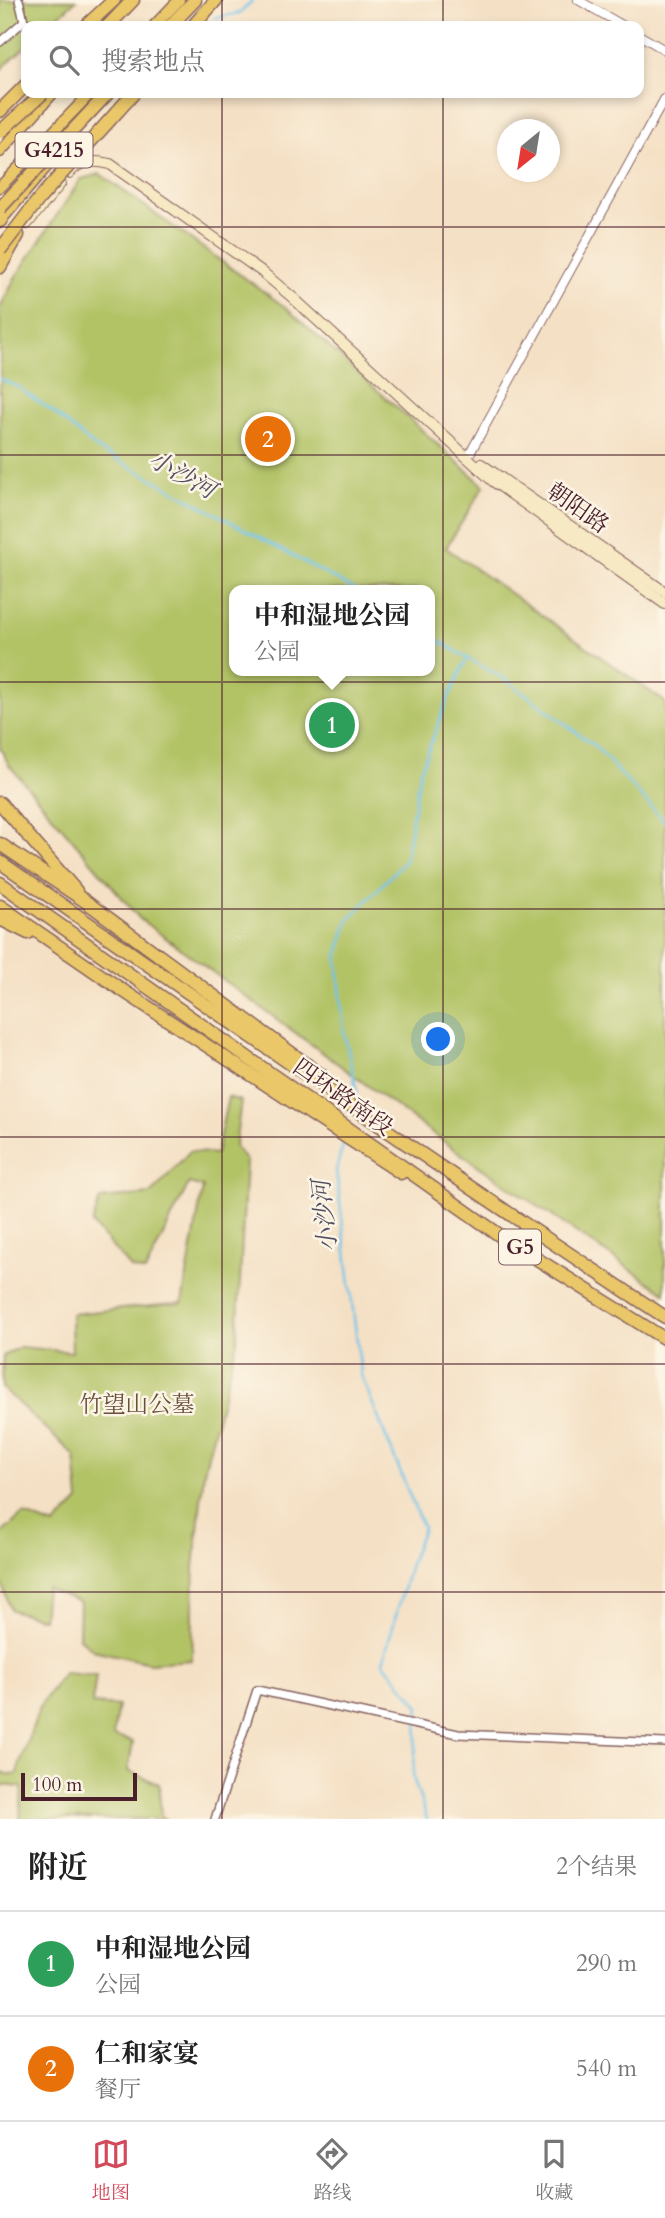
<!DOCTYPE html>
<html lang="zh">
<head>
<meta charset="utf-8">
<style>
	:root { --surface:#fff; --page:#f6f6f6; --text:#222; --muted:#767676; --line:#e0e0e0; --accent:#d1495b }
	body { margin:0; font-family:Cardo,"Noto Serif SC",serif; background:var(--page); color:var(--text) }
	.compass { position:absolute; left:497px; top:119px; width:63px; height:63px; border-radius:50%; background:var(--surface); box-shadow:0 4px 10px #0003; rotate:210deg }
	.scale { position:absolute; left:21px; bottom:18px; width:116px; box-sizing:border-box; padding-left:7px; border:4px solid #4a1f2b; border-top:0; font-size:19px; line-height:24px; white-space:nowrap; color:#4a1f2b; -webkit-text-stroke:5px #fcf5e5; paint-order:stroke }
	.you { position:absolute; left:439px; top:1040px; width:24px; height:24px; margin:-18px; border:5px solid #fff; border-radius:50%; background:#1a73e8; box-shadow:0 0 0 10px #1a73e833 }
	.badge { display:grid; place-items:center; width:46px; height:46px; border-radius:50%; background:var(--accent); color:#fff; font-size:23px; font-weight:700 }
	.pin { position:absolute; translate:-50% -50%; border:4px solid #fff; box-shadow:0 2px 7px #0006 }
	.popup { position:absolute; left:229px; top:585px; width:206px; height:91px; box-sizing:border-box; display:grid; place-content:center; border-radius:14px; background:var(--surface); filter:drop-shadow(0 2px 5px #0005); font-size:23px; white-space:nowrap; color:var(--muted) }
	.popup b { font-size:26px; color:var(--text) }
	.popup::after { content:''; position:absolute; left:50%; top:100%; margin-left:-14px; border:14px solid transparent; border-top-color:var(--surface) }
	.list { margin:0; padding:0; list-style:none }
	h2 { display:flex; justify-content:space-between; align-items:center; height:91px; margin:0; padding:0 28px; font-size:30px }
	h2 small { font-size:23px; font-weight:400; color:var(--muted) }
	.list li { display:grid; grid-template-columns:46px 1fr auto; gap:21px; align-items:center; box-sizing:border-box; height:105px; padding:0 28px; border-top:2px solid var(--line) }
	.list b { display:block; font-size:26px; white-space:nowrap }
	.list p { margin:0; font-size:23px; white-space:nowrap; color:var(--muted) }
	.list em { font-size:23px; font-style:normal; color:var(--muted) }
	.icon { flex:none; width:38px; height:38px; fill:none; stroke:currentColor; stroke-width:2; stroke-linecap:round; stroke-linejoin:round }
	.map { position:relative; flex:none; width:665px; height:1819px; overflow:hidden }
	.search { position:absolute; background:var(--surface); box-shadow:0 4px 10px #0003; left:21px; right:21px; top:21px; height:77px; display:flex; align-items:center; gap:18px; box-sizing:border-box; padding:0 24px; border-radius:14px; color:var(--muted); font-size:26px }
	.sheet { height:301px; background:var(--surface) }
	nav { display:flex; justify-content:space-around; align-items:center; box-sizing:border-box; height:98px; border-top:2px solid var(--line); background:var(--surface); font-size:19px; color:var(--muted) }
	nav a { display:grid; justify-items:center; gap:4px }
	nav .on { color:var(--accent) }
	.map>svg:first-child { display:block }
</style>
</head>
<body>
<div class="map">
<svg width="665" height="1819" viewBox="0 0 665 1819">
	<rect width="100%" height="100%" fill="#fcf5e5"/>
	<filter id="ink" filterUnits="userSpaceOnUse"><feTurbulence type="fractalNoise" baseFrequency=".0143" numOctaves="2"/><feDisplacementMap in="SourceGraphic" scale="14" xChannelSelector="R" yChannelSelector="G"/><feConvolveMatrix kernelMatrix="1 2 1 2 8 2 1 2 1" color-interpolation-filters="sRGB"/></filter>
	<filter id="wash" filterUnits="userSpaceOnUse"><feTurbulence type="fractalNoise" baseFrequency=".00686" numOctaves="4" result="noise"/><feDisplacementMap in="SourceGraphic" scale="28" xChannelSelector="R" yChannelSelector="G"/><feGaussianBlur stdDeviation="1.57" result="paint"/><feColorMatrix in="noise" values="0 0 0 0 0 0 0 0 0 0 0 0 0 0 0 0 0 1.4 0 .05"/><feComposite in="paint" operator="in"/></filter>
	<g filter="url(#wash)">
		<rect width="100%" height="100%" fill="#f4e0c4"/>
		<!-- green -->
		<g fill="#b2c366" stroke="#7e7148" stroke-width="2" fill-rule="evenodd">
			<path d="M 0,0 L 76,0 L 48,26 L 26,26 L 26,46 L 0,70 Z"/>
			<path d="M 100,174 L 285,307 L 484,486 L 446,548 L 665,702 L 665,1293 L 454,1149 L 140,919 L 9,765 L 0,748 L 0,308 L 15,278 L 81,179 ZM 234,590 L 430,590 L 430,671 L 234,671 Z"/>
			<path d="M 228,1097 L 241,1101 L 235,1146 L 246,1161 L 237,1341 L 204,1471 L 194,1568 L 192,1660 L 150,1663 L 93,1650 L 79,1638 L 80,1602 L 46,1588 L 43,1619 L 11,1610 L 0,1579 L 0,1535 L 23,1514 L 54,1526 L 79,1501 L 75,1456 L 2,1388 L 3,1356 L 20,1347 L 72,1352 L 71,1314 L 182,1303 L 203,1187 L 189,1183 L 145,1272 L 131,1268 L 92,1224 L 100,1199 L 151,1194 L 190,1151 L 216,1154 Z"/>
			<path d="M 64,1673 L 96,1676 L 92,1704 L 118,1706 L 113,1736 L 133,1742 L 128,1771 L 159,1784 L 161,1817 L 167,1819 L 20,1819 L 22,1787 L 0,1785 L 0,1773 L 16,1775 L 40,1706 Z"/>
		</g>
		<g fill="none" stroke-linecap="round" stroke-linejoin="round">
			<!-- stream -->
			<g stroke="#6cc2e9" stroke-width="2.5">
				<path d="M 215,18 L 240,13 L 253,0"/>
				<path d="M 0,379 L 18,387 L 52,411 L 96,448 L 355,590"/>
				<path d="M 467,658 L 505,679 L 595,746 L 665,822"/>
				<path d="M 354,1102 L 357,1092 L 344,1032 L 337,956 L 349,919 L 405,861 L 420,772 L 447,701 L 467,658 L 430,635"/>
				<path d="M 344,1142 L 336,1170 L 361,1375 L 423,1528 L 411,1561 L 383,1662 L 419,1706 L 413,1777 L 427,1819"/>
			</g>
		</g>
	</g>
	<g filter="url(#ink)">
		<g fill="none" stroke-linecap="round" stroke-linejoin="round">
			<!-- minor casing -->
			<g stroke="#866361" stroke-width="10">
				<g id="minor">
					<path d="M 19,0 L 24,21 L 31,26"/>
					<path d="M 0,42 L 24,21"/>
					<path d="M 215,1819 L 257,1690 L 458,1734 L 665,1743"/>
				</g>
			</g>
			<!-- tertiary casing -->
			<g stroke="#866361" stroke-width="10">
				<g id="tertiary">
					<path d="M 578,0 L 624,26"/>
					<path d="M 639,35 L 665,50"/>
					<path d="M 468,457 L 665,98"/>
				</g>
			</g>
			<!-- secondary casing -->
			<g stroke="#866361" stroke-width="12">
				<g id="secondary">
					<path d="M 69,173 C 79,161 95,160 110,164 L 261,271 L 292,297 L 493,481 L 665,604"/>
					<path d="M 27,224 L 60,184"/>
					<path d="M 481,464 L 665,592"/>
				</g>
			</g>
			<!-- trunk casing -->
			<g stroke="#866361" stroke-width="13">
				<g id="trunk">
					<path d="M 154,26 L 179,0"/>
					<path d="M 0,152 L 53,93"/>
					<path d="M 0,187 L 91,93"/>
					<path d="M 1,220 L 47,166"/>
				</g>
			</g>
			<!-- motorway casing -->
			<g stroke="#866361" stroke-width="15">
				<g id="motorway">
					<path d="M 86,26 L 114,0"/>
					<path d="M 108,26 L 133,0"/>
					<path d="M 170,26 L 195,0"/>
					<path d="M 193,26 L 216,0"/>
					<path d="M 0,111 L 26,85"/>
					<path d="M 0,221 L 1,220"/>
					<path d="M 0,267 L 18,235"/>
					<path d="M 0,803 L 76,891"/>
					<path d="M 0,844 L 85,901 L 321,1075"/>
					<path d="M 0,862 C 221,1015 440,1170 665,1317"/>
					<path d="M 0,883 L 505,1239 L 665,1339"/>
					<path d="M 0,906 L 122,990 L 401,1173"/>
					<path d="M 0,919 L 28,933"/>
				</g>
			</g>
			<!-- minor -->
			<use href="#minor" stroke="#fff" stroke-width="7"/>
			<!-- tertiary -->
			<use href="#tertiary" stroke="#fff" stroke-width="8"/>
			<!-- secondary -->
			<use href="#secondary" stroke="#f7e9c3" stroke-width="10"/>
			<!-- trunk -->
			<use href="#trunk" stroke="#eac769" stroke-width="10"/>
			<!-- motorway -->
			<use href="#motorway" stroke="#eac769" stroke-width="12"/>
			<!-- motorway-bridge casing -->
			<g stroke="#866361" stroke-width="15" stroke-linecap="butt">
				<g id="motorway-bridge">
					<path d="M 0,132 L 43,93"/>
					<path d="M 0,208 L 108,93"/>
					<path d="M 0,250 L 39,199 L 134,93"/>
				</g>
			</g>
			<!-- motorway-bridge -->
			<use href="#motorway-bridge" stroke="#eac769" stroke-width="12"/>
		</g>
	</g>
	<!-- grid -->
	<path fill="none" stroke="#4a1f2b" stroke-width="2" stroke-opacity="0.55" d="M 222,0 L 222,26M 443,0 L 443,26M 222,93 L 222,1819M 443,93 L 443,1819M 0,227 L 665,227M 0,455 L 665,455M 0,682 L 665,682M 0,909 L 665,909M 0,1137 L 665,1137M 0,1364 L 665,1364M 0,1592 L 665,1592"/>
	<g text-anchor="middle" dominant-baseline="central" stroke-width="5" stroke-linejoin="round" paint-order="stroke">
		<!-- shield labels -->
		<g fill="#fcf5e5" stroke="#7f5f63" stroke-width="2">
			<rect x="15.5" y="132.5" width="77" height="35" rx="5"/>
			<rect x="499" y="1229.5" width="42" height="35" rx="5"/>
		</g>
		<g font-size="21" font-weight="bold" fill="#4a1f2b">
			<text x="54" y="150">G4215</text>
			<text x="520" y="1247">G5</text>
		</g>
		<!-- street labels -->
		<g font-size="23" fill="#4a1f2b" stroke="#fcf5e5">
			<text transform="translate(578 508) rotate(35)">朝阳路</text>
			<text transform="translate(343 1097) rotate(35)">四环路南段</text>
		</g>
		<!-- park labels -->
		<g font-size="23" fill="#69503d" stroke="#fcf5e5">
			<text x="137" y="1404">竹望山公墓</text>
		</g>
		<!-- water labels -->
		<g font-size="24" font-style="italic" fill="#545064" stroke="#fcf5e5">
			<text transform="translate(182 475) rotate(29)">小沙河</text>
			<text transform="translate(325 1216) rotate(-96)">小沙河</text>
		</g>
	</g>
</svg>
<svg class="compass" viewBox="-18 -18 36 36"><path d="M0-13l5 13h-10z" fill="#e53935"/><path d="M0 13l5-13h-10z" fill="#767676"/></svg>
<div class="scale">100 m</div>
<div class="you"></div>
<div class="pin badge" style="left:332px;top:725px;background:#2e9e5b">1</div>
<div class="popup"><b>中和湿地公园</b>公园</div>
<div class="pin badge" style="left:268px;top:439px;background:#e8710a">2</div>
<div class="search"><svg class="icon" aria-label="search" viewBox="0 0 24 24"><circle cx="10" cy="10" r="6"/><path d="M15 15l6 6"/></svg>搜索地点</div>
</div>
<section class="sheet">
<h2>附近<small>2个结果</small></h2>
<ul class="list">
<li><span class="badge" style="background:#2e9e5b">1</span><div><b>中和湿地公园</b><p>公园</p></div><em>290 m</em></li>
<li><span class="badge" style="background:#e8710a">2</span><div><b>仁和家宴</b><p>餐厅</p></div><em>540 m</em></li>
</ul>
</section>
<nav>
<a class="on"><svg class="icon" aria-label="map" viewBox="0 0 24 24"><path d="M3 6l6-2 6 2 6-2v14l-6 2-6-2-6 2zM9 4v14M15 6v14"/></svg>地图</a>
<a><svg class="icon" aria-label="directions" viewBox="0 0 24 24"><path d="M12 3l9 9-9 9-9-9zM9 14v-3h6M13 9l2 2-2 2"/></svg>路线</a>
<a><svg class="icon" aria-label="saved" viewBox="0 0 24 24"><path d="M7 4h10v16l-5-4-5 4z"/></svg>收藏</a>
</nav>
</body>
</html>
